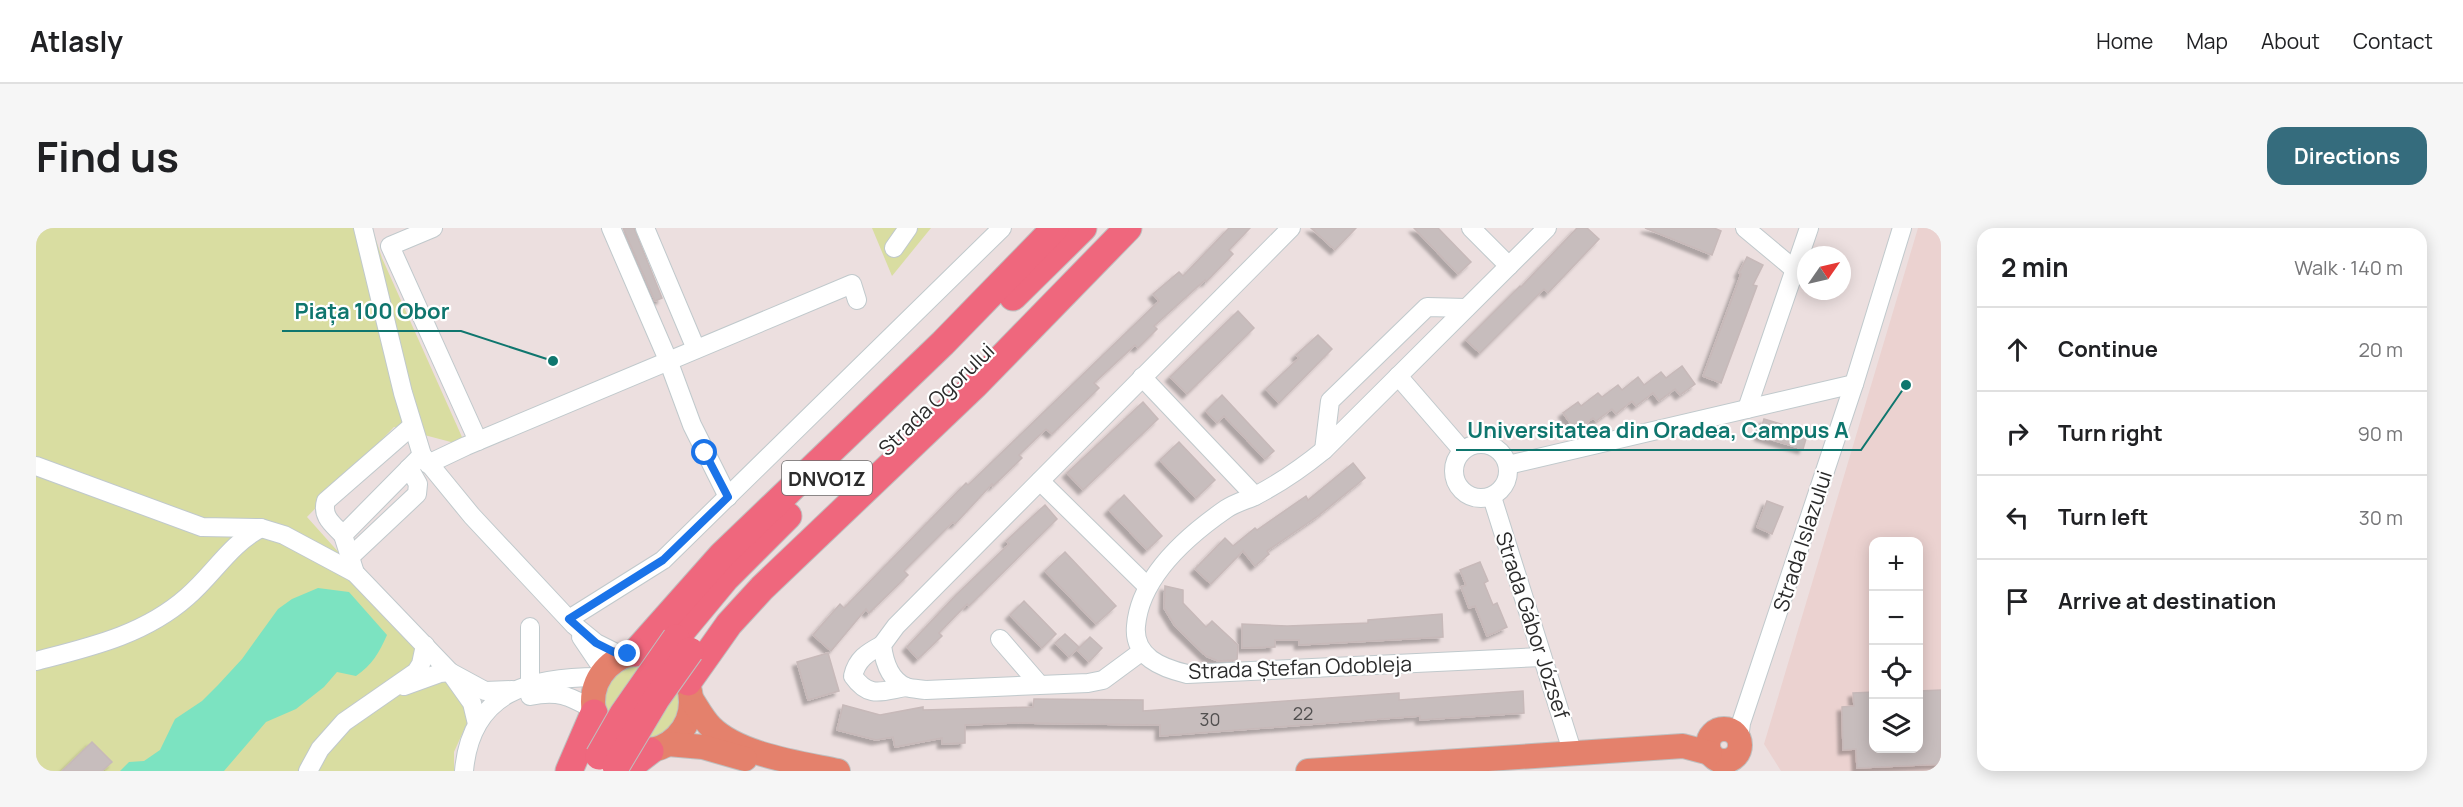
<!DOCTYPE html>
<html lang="en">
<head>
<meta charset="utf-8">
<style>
	:root { --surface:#fff; --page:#f6f6f6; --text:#202124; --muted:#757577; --line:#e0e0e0; --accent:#356c7d }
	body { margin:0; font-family:Manrope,sans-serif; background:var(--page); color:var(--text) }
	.controls { position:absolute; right:18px; bottom:18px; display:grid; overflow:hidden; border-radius:12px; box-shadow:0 3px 15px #0003 }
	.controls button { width:54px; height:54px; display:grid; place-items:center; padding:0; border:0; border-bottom:2px solid var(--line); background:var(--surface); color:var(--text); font:30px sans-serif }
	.compass { position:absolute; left:1761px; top:18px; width:54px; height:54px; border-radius:50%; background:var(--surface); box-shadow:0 3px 15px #0003; rotate:56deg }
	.stop { position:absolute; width:18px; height:18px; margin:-14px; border:4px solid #1a73e8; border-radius:50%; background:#fff }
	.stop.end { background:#1a73e8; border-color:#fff; box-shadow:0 2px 6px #0008 }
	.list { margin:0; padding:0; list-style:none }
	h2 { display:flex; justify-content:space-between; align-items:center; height:78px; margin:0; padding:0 24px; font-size:26px }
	h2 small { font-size:20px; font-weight:400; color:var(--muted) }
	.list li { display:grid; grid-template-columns:39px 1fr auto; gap:18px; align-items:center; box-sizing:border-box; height:84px; padding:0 24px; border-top:2px solid var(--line) }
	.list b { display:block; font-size:22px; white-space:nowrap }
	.list em { font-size:20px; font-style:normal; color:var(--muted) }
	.icon { flex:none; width:33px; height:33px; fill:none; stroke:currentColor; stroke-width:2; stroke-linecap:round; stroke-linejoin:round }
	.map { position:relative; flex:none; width:1905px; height:543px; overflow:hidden; border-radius:18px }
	header { display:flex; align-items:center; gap:36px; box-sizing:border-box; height:84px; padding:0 30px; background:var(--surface); border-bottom:2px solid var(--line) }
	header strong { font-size:28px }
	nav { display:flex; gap:33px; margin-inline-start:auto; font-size:21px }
	.intro { display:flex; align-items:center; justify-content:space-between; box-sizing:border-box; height:144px; padding:0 36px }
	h1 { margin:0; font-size:42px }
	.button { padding:15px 27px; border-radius:18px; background:var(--accent); color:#fff; font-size:21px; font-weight:700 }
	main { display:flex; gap:36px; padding:0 36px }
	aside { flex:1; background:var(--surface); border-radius:18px; box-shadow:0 3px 15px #0003 }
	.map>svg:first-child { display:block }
</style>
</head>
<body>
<header>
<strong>Atlasly</strong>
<nav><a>Home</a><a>Map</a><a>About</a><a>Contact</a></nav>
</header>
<div class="intro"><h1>Find us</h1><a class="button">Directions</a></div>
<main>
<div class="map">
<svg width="1905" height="543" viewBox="0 0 1905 543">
	<defs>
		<filter id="shadow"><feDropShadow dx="-4.5" dy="4.5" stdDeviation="1.5" flood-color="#0004"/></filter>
	</defs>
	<rect width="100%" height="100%" fill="#ecdfdf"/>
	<!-- education -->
	<path fill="#ebd2d0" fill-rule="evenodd" d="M 1882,0 L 1905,0 L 1905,543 L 1745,543 L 1728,516 ZM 1838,314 L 1882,314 L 1882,520 L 1838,520 Z"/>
	<!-- green -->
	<g fill="#d9dda1">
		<path d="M 0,0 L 336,0 L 346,30 L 430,218 L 358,199 L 271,289 L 400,433 L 433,480 L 432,493 L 418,524 L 418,543 L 0,543 Z"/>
		<path d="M 836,0 L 895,0 L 856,48 Z"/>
		<path d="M 604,431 L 644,453 C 646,461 649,470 649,477 C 649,492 636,509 621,514 C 614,516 605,515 597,515 L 565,482 C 563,454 577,436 604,431 Z"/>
	</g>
	<!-- water -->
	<path fill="#7ce3c1" d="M 282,360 L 313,364 L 351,407 C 343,425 336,437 320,448 L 301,444 L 288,459 L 260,481 L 230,494 L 188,543 L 84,543 L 93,534 L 108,533 L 124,522 L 139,491 L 166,473 L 182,457 L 206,431 L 242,381 L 256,371 Z"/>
	<!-- building -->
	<g fill="#c7bdbd" stroke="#c7b9b9" stroke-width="1.5" filter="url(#shadow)">
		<path d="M 587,0 L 598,0 L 626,70 L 619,73 Z"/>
		<path d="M 1193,0 L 1214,0 L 1193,22 L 1197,26 L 1170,54 L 1169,52 L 1118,98 L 1121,101 L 1102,120 L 1099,117 L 1058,155 L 1063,160 L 1016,206 L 1010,201 L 983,227 L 986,230 L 957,258 L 956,256 L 919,296 L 917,294 L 868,343 L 872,347 L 833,385 L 830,381 L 795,423 L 777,407 L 804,376 L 808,380 L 930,255 L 932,257 L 1123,73 L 1117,66 L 1143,44 L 1147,48 Z"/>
		<path d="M 1275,0 L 1320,0 L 1299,22 Z"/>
		<path d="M 1378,0 L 1402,0 L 1435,34 L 1422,46 Z"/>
		<path d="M 1541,0 L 1551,0 L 1563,11 L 1512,65 L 1508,61 L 1444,125 L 1430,112 L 1484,58 L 1485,59 Z"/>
		<path d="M 1609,0 L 1678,0 L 1685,3 L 1676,27 Z"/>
		<path d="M 1711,29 L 1727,37 L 1717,57 L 1721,58 L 1685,155 L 1667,148 L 1705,46 L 1703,45 Z"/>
		<path d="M 1202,83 L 1218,100 L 1151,166 L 1134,149 Z"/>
		<path d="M 1282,107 L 1296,121 L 1243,175 L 1230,161 L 1263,130 L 1260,127 Z"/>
		<path d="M 1646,138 L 1659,156 L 1644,167 L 1639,161 L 1623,173 L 1617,165 L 1600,178 L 1596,173 L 1580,186 L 1576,181 L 1560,193 L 1557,190 L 1540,203 L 1527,185 L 1542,174 L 1545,178 L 1562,165 L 1566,169 L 1582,157 L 1586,162 L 1602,149 L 1608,157 L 1625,144 L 1630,150 Z"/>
		<path d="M 1186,167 L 1238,223 L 1229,231 L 1188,188 L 1181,195 L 1170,183 Z"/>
		<path d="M 1107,174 L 1122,191 L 1047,262 L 1031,245 Z"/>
		<path d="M 1728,191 L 1772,204 L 1767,221 L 1723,208 Z"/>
		<path d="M 1143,214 L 1179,252 L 1160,270 L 1124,232 Z"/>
		<path d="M 1317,235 L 1329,250 L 1282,288 L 1231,323 L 1233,326 L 1219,338 L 1207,323 L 1175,356 L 1159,341 L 1189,310 L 1197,318 L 1219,300 L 1221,302 L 1270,268 L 1272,272 Z"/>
		<path d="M 1088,267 L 1126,308 L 1111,322 L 1073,282 Z"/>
		<path d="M 1731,273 L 1747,279 L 1736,306 L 1721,299 Z"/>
		<path d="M 1009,277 L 1021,291 L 933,378 L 931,376 L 903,405 L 906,408 L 882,431 L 871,419 L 920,367 L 973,316 L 970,313 Z"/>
		<path d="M 1029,324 L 1080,378 L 1060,396 L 1009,343 Z"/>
		<path d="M 1444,334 L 1452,353 L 1448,355 L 1457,377 L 1461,375 L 1471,399 L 1451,408 L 1439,378 L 1433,380 L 1425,359 L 1430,357 L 1424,342 Z"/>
		<path d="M 1129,358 L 1147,362 L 1147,375 L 1170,399 L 1176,393 L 1202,417 L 1201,432 L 1182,433 L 1170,428 L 1139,398 L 1128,380 Z"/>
		<path d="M 988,373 L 1020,406 L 1006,420 L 974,387 Z"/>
		<path d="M 1406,386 L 1407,409 L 1263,417 L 1263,412 L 1239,412 L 1239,419 L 1206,420 L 1206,396 L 1251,398 L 1332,395 L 1332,392 Z"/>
		<path d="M 1029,406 L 1043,419 L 1033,429 L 1019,415 Z"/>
		<path d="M 1054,409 L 1066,420 L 1053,434 L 1041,422 Z"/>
		<path d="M 792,425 L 803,463 L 772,472 L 761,434 Z"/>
		<path d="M 1905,462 L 1905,536 L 1821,540 L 1820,521 L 1807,522 L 1806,479 L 1818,478 L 1817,465 L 1838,464 L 1838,520 L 1882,520 L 1882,463 Z"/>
		<path d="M 1487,463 L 1488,485 L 1384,492 L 1384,488 L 1124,508 L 1124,497 L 978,495 L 929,497 L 929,515 L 906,516 L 906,510 L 859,519 L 857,509 L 840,512 L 801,502 L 807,477 L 844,487 L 887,479 L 887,482 L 997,479 L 998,471 L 1107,472 L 1107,483 L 1363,465 L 1363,472 Z"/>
		<path d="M 56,514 L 76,534 L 66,543 L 26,543 Z"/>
	</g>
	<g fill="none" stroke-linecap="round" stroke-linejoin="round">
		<!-- minor casing -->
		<g stroke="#c0c9cc" stroke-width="20">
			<g id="minor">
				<path d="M 327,0 L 367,165 L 386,227 L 436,288 L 538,397 L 560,415 L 586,428"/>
				<path d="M 397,0 L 354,18 L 442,213"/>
				<path d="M 575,0 L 632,132 L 656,197 L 692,269"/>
				<path d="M 609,0 L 660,121"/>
				<path d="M 1435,0 L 1473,38"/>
				<path d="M 1709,0 L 1758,41"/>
				<path d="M 858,20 L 872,0"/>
				<path d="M 1362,148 L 1426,222"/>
				<path d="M 1106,149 L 1219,268"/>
				<path d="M 1711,181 L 1773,0"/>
				<circle cx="1445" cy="243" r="27"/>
				<path d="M 1288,222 L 1294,173 L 1391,79 L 1430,80"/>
				<path d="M 392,236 L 430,218 L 816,56 L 821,72"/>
				<path d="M 1472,237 L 1818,156"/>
				<path d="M 0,238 L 166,299 L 225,300 L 248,307 L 319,345 L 414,444 L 436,475 L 441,496"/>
				<path d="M 1004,253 L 1112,359"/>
				<path d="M 1456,269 L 1537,526"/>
				<path d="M 307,307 C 298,297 285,289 290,273 L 376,198"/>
				<path d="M 314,329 L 381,266 L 382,256 L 373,240"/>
				<path d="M 319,345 L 307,307 L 386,227"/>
				<path d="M 533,391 L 627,332 L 966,0"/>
				<path d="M 494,399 L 494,455"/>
				<path d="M 545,409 L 568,443"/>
				<path d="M 964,411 L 1003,456"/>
				<path d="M 846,417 C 831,425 821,431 817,448 C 833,471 846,463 870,459"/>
				<path d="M 1105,424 L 1067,452 L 1052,455 L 890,462 C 884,461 876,461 870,459 C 854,452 848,433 846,417 L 860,398 L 1255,0"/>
				<path d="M 1506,429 L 1151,446 C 1126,440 1097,429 1100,398 C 1104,349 1151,308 1190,281 C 1199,275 1210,272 1219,268 C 1244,255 1266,240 1288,222 L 1511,0"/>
				<path d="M 0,433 C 54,419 108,407 151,369 C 177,347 194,316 225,300"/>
				<path d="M 368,458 L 404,445 L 414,444 L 449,463 L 476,462"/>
				<path d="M 494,468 C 522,462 533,468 557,481"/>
				<path d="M 1703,512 L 1705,495 L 1818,156 L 1866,0"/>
				<path d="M 272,543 L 284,521 L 308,494 L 380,444 L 385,436 L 389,417"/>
				<path d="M 428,543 C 435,463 494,449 563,449"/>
			</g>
		</g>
		<!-- major casing -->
		<g stroke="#bfbfbf" stroke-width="26">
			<g id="major">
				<circle cx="606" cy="474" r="49"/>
				<path d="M 656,472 C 662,481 667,491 675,499 C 703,527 764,535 802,543"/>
				<circle cx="1688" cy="517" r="16"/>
				<path d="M 632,516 L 667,519 L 709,531"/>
				<path d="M 1272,543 L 1647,518 L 1674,525"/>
			</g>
		</g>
		<!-- highway casing -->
		<g stroke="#bfbfbf" stroke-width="29">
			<g id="highway">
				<path d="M 977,69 L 1047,0"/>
				<path d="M 640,410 L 689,351 L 752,288"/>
				<path d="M 599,425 L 686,327 L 907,115 L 1019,0"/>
				<path d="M 652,454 L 693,396 L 726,360 L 939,157 L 1092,0"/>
				<path d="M 533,543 L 558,485"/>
				<path d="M 593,543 L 601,533 L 614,523"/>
			</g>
		</g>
		<!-- minor -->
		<use href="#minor" stroke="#fff" stroke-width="18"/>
		<!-- major -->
		<use href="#major" stroke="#e4816c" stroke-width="24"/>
		<!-- highway -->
		<use href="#highway" stroke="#ef677d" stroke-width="27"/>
		<!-- highway-bridge casing -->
		<g stroke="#bfbfbf" stroke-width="29" stroke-linecap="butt">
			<g id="highway-bridge">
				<path d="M 563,528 L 587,486 L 640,410"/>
				<path d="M 580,538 L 620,471 L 654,423"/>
			</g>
		</g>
		<!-- highway-bridge -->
		<use href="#highway-bridge" stroke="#ef677d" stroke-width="27"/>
	</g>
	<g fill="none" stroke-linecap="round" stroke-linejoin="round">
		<!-- route -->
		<path stroke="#1a73e8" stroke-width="8" d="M 592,426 L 586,428 L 560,415 L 533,391 L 627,332 L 692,269 L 669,225"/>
	</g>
	<g text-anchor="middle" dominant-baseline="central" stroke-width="4.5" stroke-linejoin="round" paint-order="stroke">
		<!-- number labels -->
		<g font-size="18" fill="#525050">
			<text x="1267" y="485">22</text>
			<text x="1174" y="491">30</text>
		</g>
		<!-- shield labels -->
		<rect fill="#fff" stroke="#6b6b6b" stroke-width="1.5" x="746" y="233" width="90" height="34" rx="4.5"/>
		<g font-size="20" font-weight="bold" fill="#2b2b2b">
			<text x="791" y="250">DNVO1Z</text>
		</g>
		<!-- street labels -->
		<g font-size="21" fill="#2b2b2b" stroke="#fff">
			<text transform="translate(900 171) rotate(-44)">Strada Ogorului</text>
			<text transform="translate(1766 313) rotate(-72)">Strada Islazului</text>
			<text transform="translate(1497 397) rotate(72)">Strada Gábor József</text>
			<text transform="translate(1264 439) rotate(-2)">Strada Ștefan Odobleja</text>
		</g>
	</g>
	<!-- callouts -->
	<path fill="none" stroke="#0f766e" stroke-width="2" d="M517 133L425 103H246M1870 157L1825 222H1420"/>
	<g fill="#0f766e" stroke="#fff" stroke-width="2">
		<circle cx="517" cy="133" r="6"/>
		<circle cx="1870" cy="157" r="6"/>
	</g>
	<g font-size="22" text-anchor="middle" font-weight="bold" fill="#0f766e" stroke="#fff" stroke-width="4.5" stroke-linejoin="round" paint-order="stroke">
		<text x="336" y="91">Piața 100 Obor</text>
		<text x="1622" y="210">Universitatea din Oradea, Campus A</text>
	</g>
</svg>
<div class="controls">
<button>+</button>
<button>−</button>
<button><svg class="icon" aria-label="locate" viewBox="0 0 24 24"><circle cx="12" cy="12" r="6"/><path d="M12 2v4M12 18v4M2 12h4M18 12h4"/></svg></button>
<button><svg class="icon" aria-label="layers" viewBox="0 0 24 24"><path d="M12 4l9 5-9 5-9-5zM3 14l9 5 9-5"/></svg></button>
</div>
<svg class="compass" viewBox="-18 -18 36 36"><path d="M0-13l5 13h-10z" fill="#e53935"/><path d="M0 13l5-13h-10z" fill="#757577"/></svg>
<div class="stop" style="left:669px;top:225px"></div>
<div class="stop end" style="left:592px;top:426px"></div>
</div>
<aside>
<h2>2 min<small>Walk · 140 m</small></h2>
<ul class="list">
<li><svg class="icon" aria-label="ahead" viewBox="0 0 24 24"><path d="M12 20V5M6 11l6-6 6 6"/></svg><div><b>Continue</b></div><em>20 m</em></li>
<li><svg class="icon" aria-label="right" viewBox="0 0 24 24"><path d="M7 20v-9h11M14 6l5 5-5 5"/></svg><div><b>Turn right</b></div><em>90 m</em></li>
<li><svg class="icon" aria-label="left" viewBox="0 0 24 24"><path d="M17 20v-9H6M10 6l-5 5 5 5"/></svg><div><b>Turn left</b></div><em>30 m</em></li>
<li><svg class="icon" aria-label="arrive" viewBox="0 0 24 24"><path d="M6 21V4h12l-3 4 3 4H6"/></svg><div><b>Arrive at destination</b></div></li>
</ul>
</aside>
</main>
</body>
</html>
